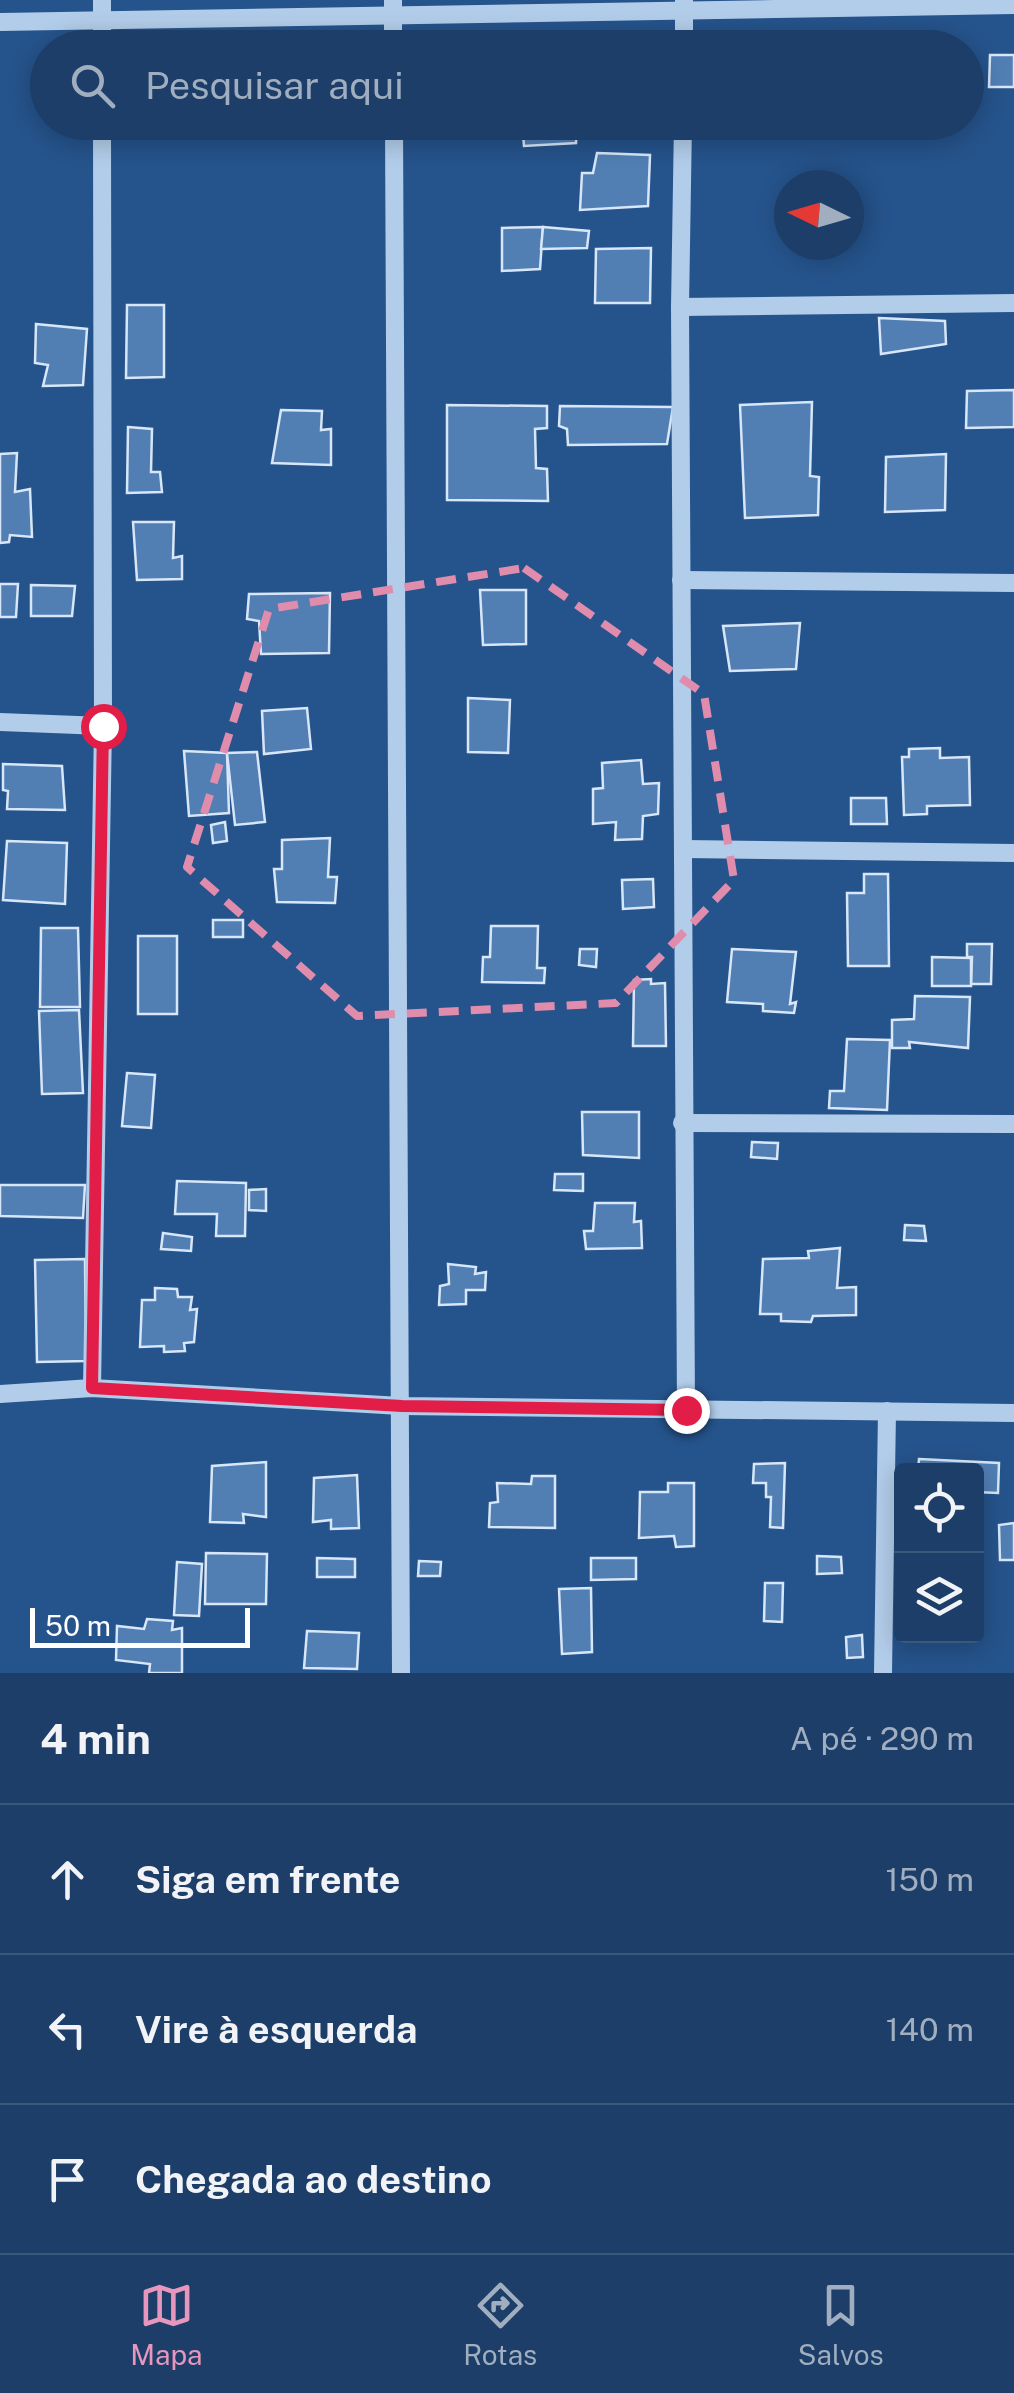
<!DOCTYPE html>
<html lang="pt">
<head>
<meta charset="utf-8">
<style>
	:root { --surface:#1c3e68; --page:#294971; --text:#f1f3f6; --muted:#a0aec0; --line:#3a577c; --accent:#e797bd }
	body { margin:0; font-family:"Public Sans",sans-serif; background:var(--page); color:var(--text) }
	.controls { position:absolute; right:30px; bottom:30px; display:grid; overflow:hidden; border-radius:10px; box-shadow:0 5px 25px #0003 }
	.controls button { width:90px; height:90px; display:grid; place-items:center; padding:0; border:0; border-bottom:2px solid var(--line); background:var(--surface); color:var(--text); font:50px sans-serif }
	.compass { position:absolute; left:774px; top:170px; width:90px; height:90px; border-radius:50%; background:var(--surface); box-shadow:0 5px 25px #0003; rotate:275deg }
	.scale { position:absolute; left:30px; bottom:25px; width:220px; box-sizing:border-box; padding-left:10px; border:5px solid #fff; border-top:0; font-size:28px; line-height:35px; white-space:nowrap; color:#fff; -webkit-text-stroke:8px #25538b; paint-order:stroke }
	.stop { position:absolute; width:30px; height:30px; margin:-22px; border:8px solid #e11d48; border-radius:50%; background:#fff }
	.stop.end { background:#e11d48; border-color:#fff; box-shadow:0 2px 10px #0008 }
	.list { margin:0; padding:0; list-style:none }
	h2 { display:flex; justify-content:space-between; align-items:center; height:130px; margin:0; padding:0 40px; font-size:42px }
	h2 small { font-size:32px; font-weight:400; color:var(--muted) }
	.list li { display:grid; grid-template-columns:65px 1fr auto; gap:30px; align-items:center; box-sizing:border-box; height:150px; padding:0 40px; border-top:2px solid var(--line) }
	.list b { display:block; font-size:38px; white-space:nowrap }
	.list em { font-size:32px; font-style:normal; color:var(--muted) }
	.icon { flex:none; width:55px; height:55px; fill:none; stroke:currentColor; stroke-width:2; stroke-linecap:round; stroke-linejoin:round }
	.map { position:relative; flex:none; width:1014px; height:1673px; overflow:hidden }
	.search { position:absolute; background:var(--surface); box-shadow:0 5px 25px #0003; left:30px; right:30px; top:30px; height:110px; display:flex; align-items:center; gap:25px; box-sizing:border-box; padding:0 35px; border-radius:55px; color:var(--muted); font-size:38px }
	.sheet { height:580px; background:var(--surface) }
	nav { display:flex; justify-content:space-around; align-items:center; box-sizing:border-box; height:140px; border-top:2px solid var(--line); background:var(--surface); font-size:28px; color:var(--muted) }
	nav a { display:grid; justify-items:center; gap:5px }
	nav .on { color:var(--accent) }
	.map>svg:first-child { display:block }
</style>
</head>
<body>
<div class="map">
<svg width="1014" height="1673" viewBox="0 0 1014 1673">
	<rect width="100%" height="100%" fill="#25538b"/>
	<!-- building -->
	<g fill="#517fb4" stroke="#d7e6f8" stroke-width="2.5">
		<path d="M 990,55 L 1014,55 L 1014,87 L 989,87 Z"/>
		<rect x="283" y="122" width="52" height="8"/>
		<path d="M 522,122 L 577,122 L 576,143 L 524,146 Z"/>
		<path d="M 597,153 L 650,155 L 648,206 L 580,210 L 582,173 L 593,173 Z"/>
		<path d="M 543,227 L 540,269 L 502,271 L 502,228 Z"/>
		<path d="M 543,227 L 589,231 L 587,248 L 541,249 Z"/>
		<path d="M 651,248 L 650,303 L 595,303 L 596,249 Z"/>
		<path d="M 127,305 L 164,305 L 164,377 L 126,378 Z"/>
		<path d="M 879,318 L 945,321 L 946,344 L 881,354 Z"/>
		<path d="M 36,324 L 87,329 L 83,385 L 43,386 L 48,365 L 35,363 Z"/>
		<path d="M 1014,390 L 1014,427 L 966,428 L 967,391 Z"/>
		<path d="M 812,402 L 810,476 L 819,477 L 818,515 L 745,518 L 740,405 Z"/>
		<path d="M 447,405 L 547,406 L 547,428 L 535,429 L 536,468 L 547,469 L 548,501 L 447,500 Z"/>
		<path d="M 560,406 L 673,407 L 667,444 L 568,445 L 567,429 L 559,426 Z"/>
		<path d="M 281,410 L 322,411 L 321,430 L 331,429 L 331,465 L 272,463 Z"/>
		<path d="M 128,427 L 152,429 L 151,472 L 160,472 L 162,492 L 127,493 Z"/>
		<path d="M 17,453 L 15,492 L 30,489 L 32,537 L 10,535 L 9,542 L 0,543 L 0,454 Z"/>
		<path d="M 946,454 L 945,510 L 885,512 L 886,457 Z"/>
		<path d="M 133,522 L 174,522 L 173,558 L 182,556 L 182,579 L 137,580 Z"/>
		<path d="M 0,584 L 18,584 L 16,617 L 0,617 Z"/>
		<path d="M 31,585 L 75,586 L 72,616 L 31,616 Z"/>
		<path d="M 480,590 L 526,590 L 526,644 L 483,645 Z"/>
		<path d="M 330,593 L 329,653 L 261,654 L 259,621 L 247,619 L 249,594 Z"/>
		<path d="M 800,623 L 796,669 L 730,671 L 723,626 Z"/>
		<path d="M 468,698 L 510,700 L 508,753 L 468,752 Z"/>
		<path d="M 307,708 L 311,749 L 264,754 L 262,711 Z"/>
		<path d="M 940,748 L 940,758 L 969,757 L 970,805 L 927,806 L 927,814 L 904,815 L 902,757 L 909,757 L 909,749 Z"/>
		<path d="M 184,751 L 227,753 L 229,813 L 189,816 Z"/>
		<path d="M 257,752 L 265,822 L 235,825 L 227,753 Z"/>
		<path d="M 641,760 L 643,784 L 659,783 L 658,814 L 643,816 L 642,839 L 615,840 L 616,822 L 593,824 L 593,789 L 603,788 L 602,763 Z"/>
		<path d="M 3,764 L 62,766 L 65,810 L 7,809 L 8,791 L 3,790 Z"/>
		<path d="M 851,798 L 886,798 L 887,824 L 851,824 Z"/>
		<path d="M 225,822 L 227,841 L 213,843 L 211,825 Z"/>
		<path d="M 330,838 L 328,877 L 337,877 L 335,903 L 277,902 L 274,869 L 282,869 L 282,840 Z"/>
		<path d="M 7,841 L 67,843 L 65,904 L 3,900 Z"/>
		<path d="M 864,874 L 888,874 L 889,966 L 848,966 L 847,893 L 864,893 Z"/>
		<path d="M 653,879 L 654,907 L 623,909 L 622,880 Z"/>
		<rect x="213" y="920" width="30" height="17"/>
		<path d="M 491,926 L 538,926 L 537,968 L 545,968 L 544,983 L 482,982 L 483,957 L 490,957 Z"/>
		<path d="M 41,928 L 78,928 L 80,1007 L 40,1007 Z"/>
		<rect x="138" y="936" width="39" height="78"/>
		<path d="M 967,944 L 992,944 L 991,984 L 971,984 L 972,957 L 967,957 Z"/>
		<path d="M 580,949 L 597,949 L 596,967 L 579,965 Z"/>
		<path d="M 732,949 L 796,952 L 790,1004 L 796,1002 L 794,1013 L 763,1011 L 763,1004 L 727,1002 Z"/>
		<path d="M 932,957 L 971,958 L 971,986 L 932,986 Z"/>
		<path d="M 651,979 L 651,984 L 665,983 L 666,1046 L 633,1046 L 634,980 Z"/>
		<path d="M 915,996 L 970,997 L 968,1048 L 909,1042 L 910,1048 L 892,1048 L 892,1020 L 914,1019 Z"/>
		<path d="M 79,1010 L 83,1093 L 42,1094 L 39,1011 Z"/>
		<path d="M 847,1039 L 890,1040 L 887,1110 L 829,1108 L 830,1091 L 844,1091 Z"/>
		<path d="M 127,1073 L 155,1075 L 151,1128 L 122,1126 Z"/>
		<path d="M 582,1112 L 639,1112 L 639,1158 L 583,1155 Z"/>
		<path d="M 752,1142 L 778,1143 L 777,1159 L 751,1157 Z"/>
		<path d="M 555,1174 L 583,1174 L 583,1191 L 554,1190 Z"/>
		<path d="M 177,1181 L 246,1183 L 245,1236 L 216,1236 L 217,1214 L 175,1214 Z"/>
		<path d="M 0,1185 L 85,1185 L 83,1218 L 0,1216 Z"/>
		<path d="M 266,1189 L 266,1211 L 249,1210 L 249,1190 Z"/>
		<path d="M 595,1203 L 635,1203 L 634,1222 L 641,1221 L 642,1248 L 586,1249 L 584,1231 L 593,1231 Z"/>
		<path d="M 905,1225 L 924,1226 L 926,1241 L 904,1240 Z"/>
		<path d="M 163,1233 L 192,1237 L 191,1251 L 161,1249 Z"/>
		<path d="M 840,1248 L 837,1288 L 856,1287 L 856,1315 L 813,1316 L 811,1322 L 781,1321 L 781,1314 L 760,1314 L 763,1259 L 809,1258 L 808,1251 Z"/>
		<path d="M 85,1259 L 86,1361 L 37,1362 L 35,1260 Z"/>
		<path d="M 448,1264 L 476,1267 L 475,1274 L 486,1272 L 485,1290 L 466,1290 L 466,1304 L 439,1305 L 440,1286 L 449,1284 Z"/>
		<path d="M 155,1288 L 177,1289 L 178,1297 L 192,1297 L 190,1310 L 197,1309 L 194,1342 L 184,1343 L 185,1351 L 164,1352 L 164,1346 L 140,1347 L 142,1300 L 155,1300 Z"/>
		<path d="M 919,1459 L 999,1463 L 998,1493 L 976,1492 L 976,1470 L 918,1470 Z"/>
		<path d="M 266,1462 L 266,1517 L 243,1514 L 244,1523 L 210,1522 L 212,1466 Z"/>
		<path d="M 785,1463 L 783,1528 L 770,1527 L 771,1497 L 766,1497 L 766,1483 L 753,1483 L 754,1464 Z"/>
		<path d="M 357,1475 L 359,1528 L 331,1529 L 331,1520 L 313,1522 L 314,1478 Z"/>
		<path d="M 532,1476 L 555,1476 L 555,1528 L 489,1527 L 490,1503 L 498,1502 L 497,1483 L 531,1484 Z"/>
		<path d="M 668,1483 L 694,1483 L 694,1546 L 676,1547 L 674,1536 L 639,1538 L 640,1492 L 668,1492 Z"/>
		<path d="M 1014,1523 L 1014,1560 L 1000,1560 L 999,1525 Z"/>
		<path d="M 206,1553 L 267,1554 L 266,1604 L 205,1604 Z"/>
		<path d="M 817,1556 L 841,1557 L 842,1573 L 817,1574 Z"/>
		<path d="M 317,1558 L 355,1559 L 355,1577 L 317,1577 Z"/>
		<path d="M 591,1558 L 636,1558 L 636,1579 L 591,1580 Z"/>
		<path d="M 419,1561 L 441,1562 L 440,1576 L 418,1576 Z"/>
		<path d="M 177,1562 L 202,1564 L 199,1616 L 174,1615 Z"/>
		<path d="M 765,1583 L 783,1583 L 782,1622 L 764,1621 Z"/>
		<path d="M 591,1588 L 592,1652 L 562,1654 L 559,1589 Z"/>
		<path d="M 147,1619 L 173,1621 L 172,1630 L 182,1628 L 182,1673 L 149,1673 L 150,1664 L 116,1660 L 117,1626 L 144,1629 Z"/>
		<path d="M 307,1631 L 359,1633 L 357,1669 L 304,1668 Z"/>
		<path d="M 862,1635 L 863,1657 L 847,1658 L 846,1637 Z"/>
	</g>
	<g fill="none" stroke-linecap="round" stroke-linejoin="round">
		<!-- minor -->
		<g stroke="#b2cdea" stroke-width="18">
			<path d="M 393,0 L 393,48"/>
			<path d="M 0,22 L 1014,5"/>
			<path d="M 102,48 L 102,0"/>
			<path d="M 684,48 L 684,0"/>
			<path d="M 394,122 L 401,1673"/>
			<path d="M 683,122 L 680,307 L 686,1410"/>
			<path d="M 680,307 L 1014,303"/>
			<path d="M 681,580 L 1014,583"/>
			<path d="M 0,722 L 103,726"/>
			<path d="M 683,849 L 1014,853"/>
			<path d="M 682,1123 L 1014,1124"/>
			<path d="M 92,1388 L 103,726 L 102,122"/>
			<path d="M 0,1394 L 92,1388 L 401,1406 L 1014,1413"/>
			<path d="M 883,1673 L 887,1411"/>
		</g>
	</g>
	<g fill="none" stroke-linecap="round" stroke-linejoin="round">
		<!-- route -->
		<path stroke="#e11d48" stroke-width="12" d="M 103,726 L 92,1388 L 402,1406 L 686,1410"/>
	</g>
	<!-- marked area -->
	<path fill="none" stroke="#e08cad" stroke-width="8" stroke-dasharray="20 12" stroke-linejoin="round" d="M 524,568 L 704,694 L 734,880 L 616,1003 L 357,1016 L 187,867 L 269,609 Z"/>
</svg>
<div class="controls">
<button><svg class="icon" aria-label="locate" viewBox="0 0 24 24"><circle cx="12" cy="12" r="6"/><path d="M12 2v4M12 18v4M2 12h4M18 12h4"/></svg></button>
<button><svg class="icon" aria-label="layers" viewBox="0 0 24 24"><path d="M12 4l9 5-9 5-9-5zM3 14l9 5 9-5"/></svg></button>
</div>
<svg class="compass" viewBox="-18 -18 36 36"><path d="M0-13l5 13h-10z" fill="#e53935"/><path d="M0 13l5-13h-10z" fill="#a0aec0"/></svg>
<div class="scale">50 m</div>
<div class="stop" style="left:103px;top:726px"></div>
<div class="stop end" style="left:686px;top:1410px"></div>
<div class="search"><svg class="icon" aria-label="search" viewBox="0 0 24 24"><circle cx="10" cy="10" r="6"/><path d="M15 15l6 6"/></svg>Pesquisar aqui</div>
</div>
<section class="sheet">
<h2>4 min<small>A pé · 290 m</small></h2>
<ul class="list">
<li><svg class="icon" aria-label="ahead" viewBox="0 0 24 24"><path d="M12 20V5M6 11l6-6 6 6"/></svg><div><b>Siga em frente</b></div><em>150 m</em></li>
<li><svg class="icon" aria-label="left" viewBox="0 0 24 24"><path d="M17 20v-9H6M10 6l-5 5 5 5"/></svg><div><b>Vire à esquerda</b></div><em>140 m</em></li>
<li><svg class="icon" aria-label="arrive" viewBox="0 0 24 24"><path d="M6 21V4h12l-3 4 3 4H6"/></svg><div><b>Chegada ao destino</b></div></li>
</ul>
</section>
<nav>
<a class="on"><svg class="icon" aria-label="map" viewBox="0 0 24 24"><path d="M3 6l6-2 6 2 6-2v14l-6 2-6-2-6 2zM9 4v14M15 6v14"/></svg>Mapa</a>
<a><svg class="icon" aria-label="directions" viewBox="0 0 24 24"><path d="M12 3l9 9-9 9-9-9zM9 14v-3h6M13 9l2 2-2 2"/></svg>Rotas</a>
<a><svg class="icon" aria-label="saved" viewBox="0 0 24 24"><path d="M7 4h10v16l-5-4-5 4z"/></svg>Salvos</a>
</nav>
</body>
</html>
